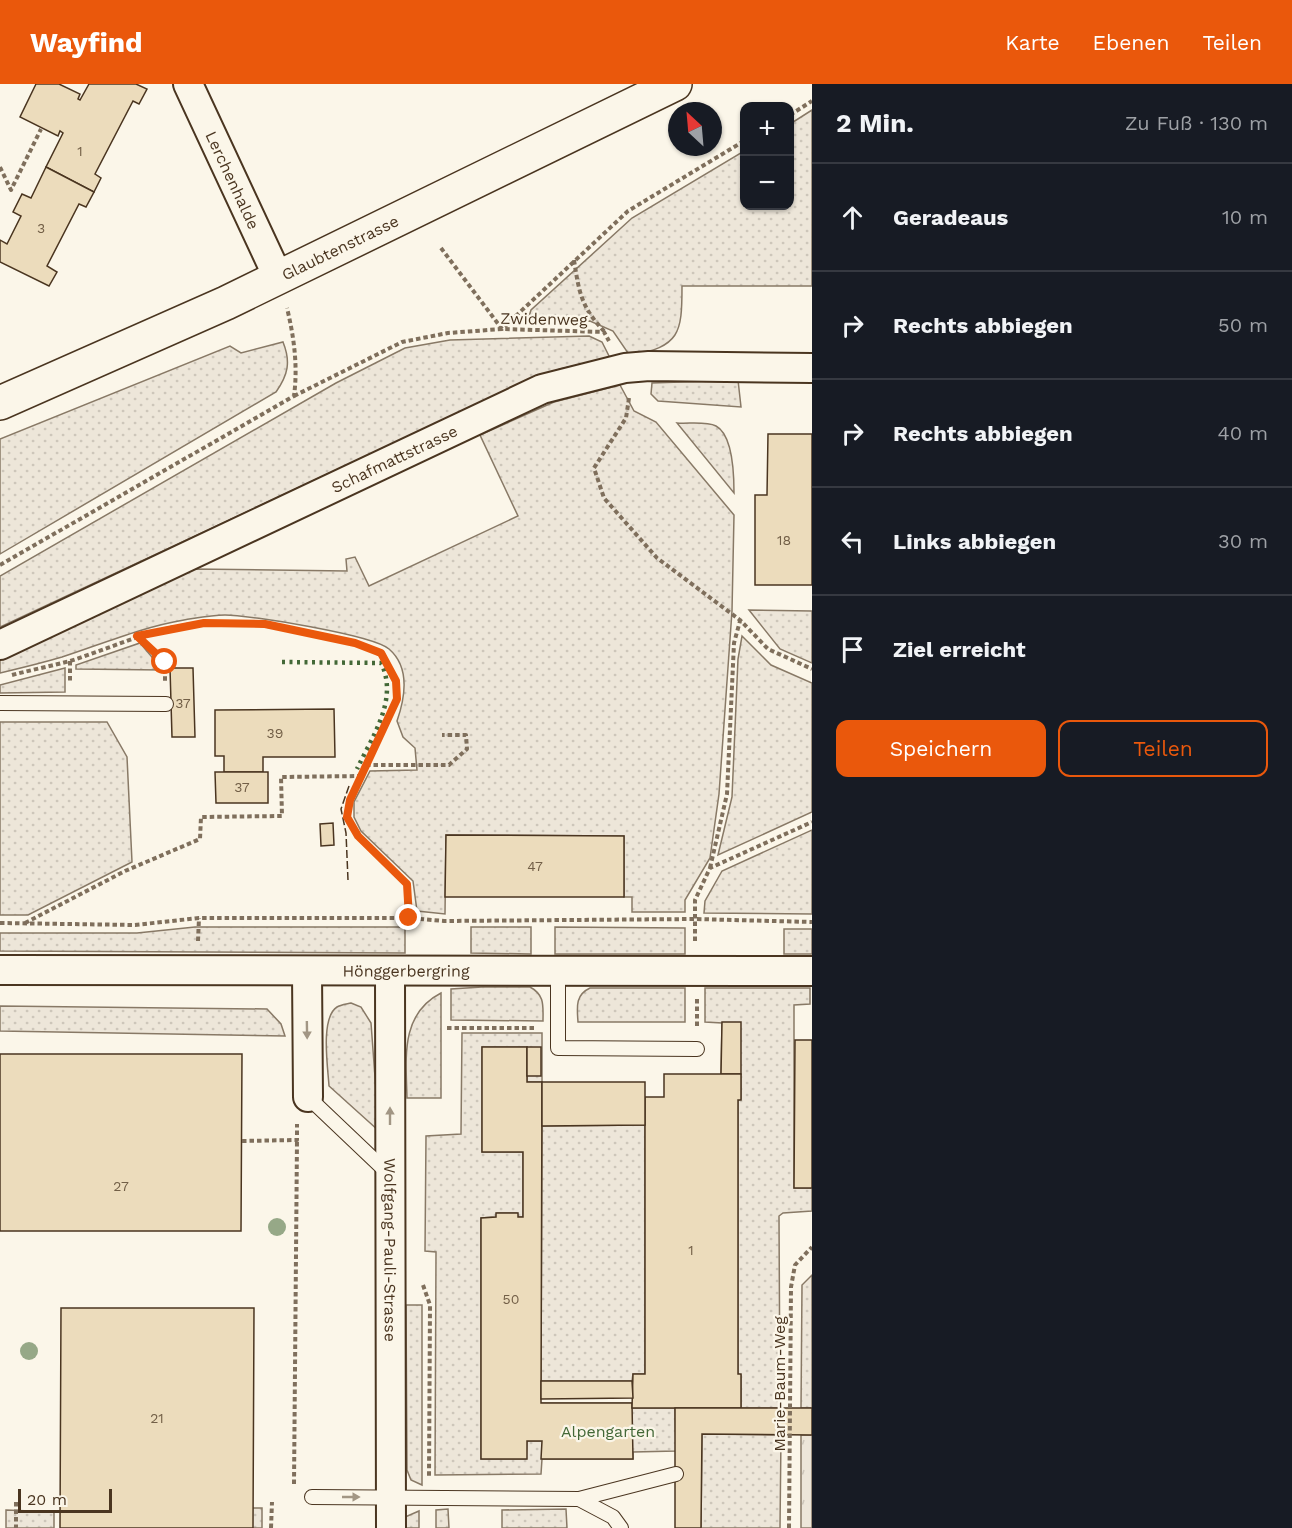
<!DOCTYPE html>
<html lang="de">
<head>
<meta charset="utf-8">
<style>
	:root { --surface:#171b24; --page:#20242c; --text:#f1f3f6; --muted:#9ea1a6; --line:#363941; --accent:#ea580c }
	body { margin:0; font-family:"Work Sans",sans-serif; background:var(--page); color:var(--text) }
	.controls { position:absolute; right:18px; top:18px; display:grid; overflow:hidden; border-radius:12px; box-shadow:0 2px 4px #0004 }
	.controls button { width:54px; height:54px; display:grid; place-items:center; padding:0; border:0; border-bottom:2px solid var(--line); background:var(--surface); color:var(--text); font:30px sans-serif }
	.compass { position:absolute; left:668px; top:18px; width:54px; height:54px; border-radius:50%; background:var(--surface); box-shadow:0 2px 4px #0004; rotate:334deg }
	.scale { position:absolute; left:18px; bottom:15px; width:94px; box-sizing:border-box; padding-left:6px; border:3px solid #4a3520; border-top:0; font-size:16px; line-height:21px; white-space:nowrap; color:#4a3520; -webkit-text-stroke:4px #fbf6e9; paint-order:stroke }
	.stop { position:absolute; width:18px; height:18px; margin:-14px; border:4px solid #ea580c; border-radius:50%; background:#fff }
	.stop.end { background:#ea580c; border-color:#fff; box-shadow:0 2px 6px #0008 }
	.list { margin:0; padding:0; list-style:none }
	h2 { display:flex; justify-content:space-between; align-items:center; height:78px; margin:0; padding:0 24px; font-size:26px }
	h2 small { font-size:20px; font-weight:400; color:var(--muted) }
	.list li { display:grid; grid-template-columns:39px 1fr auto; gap:18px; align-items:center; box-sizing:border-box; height:108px; padding:0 24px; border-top:2px solid var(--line) }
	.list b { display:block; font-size:22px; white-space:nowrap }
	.list em { font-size:20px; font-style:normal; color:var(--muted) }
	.actions { display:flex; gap:12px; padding:18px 24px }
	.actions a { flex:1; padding:14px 0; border:2px solid var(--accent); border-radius:12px; text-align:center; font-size:21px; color:var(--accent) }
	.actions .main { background:var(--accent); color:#fff }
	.icon { flex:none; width:33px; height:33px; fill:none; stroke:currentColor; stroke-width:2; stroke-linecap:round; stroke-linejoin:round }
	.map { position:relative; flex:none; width:812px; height:1444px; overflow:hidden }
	header { display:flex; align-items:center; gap:36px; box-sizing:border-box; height:84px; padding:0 30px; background:var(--accent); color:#fff }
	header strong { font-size:28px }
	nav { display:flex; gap:33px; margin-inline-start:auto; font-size:21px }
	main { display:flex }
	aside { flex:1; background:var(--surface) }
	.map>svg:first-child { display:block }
</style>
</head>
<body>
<header>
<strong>Wayfind</strong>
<nav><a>Karte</a><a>Ebenen</a><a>Teilen</a></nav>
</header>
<main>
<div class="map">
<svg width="812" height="1444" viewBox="0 0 812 1444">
	<defs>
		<pattern id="grass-dots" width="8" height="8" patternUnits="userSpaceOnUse" patternTransform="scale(1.5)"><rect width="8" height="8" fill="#ede6d9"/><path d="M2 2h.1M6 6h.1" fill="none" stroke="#cdc6ba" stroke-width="1.8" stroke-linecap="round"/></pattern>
		<pattern id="park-tufts" width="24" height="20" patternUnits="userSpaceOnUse" patternTransform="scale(1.5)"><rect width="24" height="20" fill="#ede6d9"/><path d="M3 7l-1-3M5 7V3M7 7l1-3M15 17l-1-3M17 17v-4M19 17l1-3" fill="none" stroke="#cdc6ba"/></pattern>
	</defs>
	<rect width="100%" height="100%" fill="#fbf6e9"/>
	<!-- grass -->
	<g fill="url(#grass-dots)" stroke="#887966" stroke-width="1.5">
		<path d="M 812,26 L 812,202 L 682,202 C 682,250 680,262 630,272 L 613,247 L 590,237 L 527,239 L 531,226 L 632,134 L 744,67 L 744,122 L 790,122 L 790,40 Z"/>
		<path d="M 589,252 L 602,258 L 610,274 L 560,285 L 512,304 L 0,543 L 0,492 L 336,299 L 405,264 L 450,256 Z"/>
		<path d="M 283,258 C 291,278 288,291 276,308 L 0,470 L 0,355 L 230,262 L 241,269 Z"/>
		<path d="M 738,296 L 741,323 L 658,317 L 651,310 L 652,299 Z"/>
		<path d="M 620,301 L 634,327 L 656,338 L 734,431 L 732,527 L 719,710 L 710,774 L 685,816 L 685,828 L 632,828 L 632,813 L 624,813 L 624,752 L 446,751 L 445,830 L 417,827 L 413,797 L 361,747 L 354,733 L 354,718 L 370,687 L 417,686 L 415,664 L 403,653 L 397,637 C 405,614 410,583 389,565 C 373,551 250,531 225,531 C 211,531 197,534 184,536 C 142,543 102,560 62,573 C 42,579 21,584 0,589 L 0,575 L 193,485 L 347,487 L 346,475 L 355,473 L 369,502 L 518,432 L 480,351 L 554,318 Z"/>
		<path d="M 677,339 C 688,340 706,337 716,342 C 733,351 734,392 734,409 Z"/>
		<path d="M 749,526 L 812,527 L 812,579 L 780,565 Z"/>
		<path d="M 742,552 L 771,581 L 812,599 L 812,728 L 718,771 L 732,713 L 738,575 Z"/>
		<path d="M 140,559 L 163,586 L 76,585 L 76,581 Z"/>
		<path d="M 65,584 L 65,608 L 0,609 L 0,601 Z"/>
		<path d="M 0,638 L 107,638 L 127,673 L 132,778 L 28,831 L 0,831 Z"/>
		<path d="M 812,746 L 812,830 L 704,829 L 705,817 L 722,787 Z"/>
		<path d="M 195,843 L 405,843 L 405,869 L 0,867 L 0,849 L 137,849 Z"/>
		<path d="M 471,843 L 531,843 L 531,870 L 471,869 Z"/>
		<path d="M 555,843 L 685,844 L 685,870 L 555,870 Z"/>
		<rect x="784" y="845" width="28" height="25"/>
		<path d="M 482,903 L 530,903 C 545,911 543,922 543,937 L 451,936 L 451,905 Z"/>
		<path d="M 590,904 L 685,904 L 685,938 L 578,938 C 577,923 575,911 590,904 Z"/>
		<path d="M 705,904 L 810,904 L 810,920 L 794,921 L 794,1104 L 812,1104 L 812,1127 L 783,1129 L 779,1132 L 780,1324 L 741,1324 L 741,1291 L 738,1290 L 738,1016 L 741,1015 L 741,991 L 721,990 L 722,939 L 705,938 Z"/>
		<path d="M 441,909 L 441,1014 L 407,1014 C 406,974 400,930 441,909 Z"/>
		<path d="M 351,919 L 361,923 L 371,939 L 379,1047 L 329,1002 C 328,984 320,934 337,923 C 340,921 347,920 351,919 Z"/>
		<path d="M 0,922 L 267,925 L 281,940 L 285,952 L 0,947 Z"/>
		<path d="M 462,949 L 542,949 L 542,998 L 527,998 L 527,963 L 482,963 L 482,1068 L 523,1068 L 523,1133 L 518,1133 L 517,1129 L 497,1129 L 496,1133 L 481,1134 L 481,1375 L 526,1375 L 527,1357 L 541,1357 L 541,1319 L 632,1319 L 633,1324 L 675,1324 L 676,1367 L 633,1368 L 633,1375 L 542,1375 L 541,1390 L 435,1391 L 436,1168 L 425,1167 L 426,1052 L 461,1050 Z"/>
		<path d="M 645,1041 L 645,1290 L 633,1290 L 632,1297 L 541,1297 L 542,1042 Z"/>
		<path d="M 812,1191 L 812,1324 L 801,1324 L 802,1201 Z"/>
		<path d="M 406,1221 L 422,1221 L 422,1401 L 411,1396 L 407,1386 Z"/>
		<path d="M 702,1350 L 781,1351 L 780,1444 L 701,1444 Z"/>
		<rect x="252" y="1424" width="10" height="20"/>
		<path d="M 448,1425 L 449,1444 L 436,1444 L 436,1426 Z"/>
		<path d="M 566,1425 L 567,1444 L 502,1444 L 502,1426 Z"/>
		<path d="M 6,1426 L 54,1428 L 54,1444 L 6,1444 Z"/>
		<path d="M 419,1427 L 419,1444 L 402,1444 L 405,1433 Z"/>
	</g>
	<!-- park -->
	<rect fill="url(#park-tufts)" stroke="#887966" stroke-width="1.5" x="801" y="1351" width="11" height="93"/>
	<!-- building -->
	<g fill="#ecdcbc" stroke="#4a3520" stroke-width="1.5">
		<path d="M 36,0 L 59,0 L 80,10 L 78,15 L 80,16 L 89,0 L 136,0 L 147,5 L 139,20 L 133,17 L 95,90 L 101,94 L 94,108 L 46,83 L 63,49 L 60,47 L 58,52 L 20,33 Z"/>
		<path d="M 46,83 L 94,108 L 86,123 L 79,120 L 47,182 L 57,188 L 49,202 L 0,178 L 0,156 L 7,160 L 21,132 L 13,128 L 22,110 L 31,114 Z"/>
		<path d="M 768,350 L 812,350 L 812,501 L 755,501 L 755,411 L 767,411 Z"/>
		<path d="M 170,584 L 193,584 L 195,653 L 172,653 Z"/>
		<path d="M 334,625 L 335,673 L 263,673 L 263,688 L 224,688 L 224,672 L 215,672 L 215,626 Z"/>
		<path d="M 215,688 L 268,688 L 268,719 L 216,719 Z"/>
		<path d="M 333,739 L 334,761 L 321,762 L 320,740 Z"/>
		<path d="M 446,751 L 624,752 L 624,813 L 445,813 Z"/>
		<path d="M 722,938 L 741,938 L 741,990 L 721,990 Z"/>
		<path d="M 795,956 L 812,956 L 812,1104 L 794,1104 Z"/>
		<path d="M 482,963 L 527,963 L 527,998 L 542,998 L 541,1319 L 632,1319 L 633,1375 L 541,1375 L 542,1357 L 527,1357 L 527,1375 L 481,1375 L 481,1134 L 496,1133 L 496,1129 L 518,1129 L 518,1133 L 523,1133 L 523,1068 L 482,1068 Z"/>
		<rect x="527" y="963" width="14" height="29"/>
		<path d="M 0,970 L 242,970 L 241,1147 L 0,1147 Z"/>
		<path d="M 664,990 L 741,990 L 741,1016 L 738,1016 L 738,1290 L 741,1290 L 741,1324 L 632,1324 L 633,1290 L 645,1290 L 645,1013 L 664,1013 Z"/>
		<path d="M 542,998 L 645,998 L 645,1041 L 542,1042 Z"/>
		<path d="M 61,1224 L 254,1224 L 253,1444 L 60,1444 Z"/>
		<path d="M 541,1297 L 632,1297 L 633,1314 L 541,1315 Z"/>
		<path d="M 675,1324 L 812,1324 L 812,1351 L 702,1350 L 701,1444 L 675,1444 Z"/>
	</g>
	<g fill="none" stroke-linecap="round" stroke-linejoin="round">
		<!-- lane casing -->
		<g stroke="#4a3520" stroke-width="16">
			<g id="lane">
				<path d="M 0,619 L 166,620"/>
				<path d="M 558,888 L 558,964 L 697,965"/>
				<path d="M 308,1013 L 389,1090"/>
				<path d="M 312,1413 L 579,1415 L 676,1390"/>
				<path d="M 579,1415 L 613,1433 L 621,1444"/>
			</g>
		</g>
		<!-- street casing -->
		<g stroke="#4a3520" stroke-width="32">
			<g id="street">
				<path id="s1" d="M 188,0 L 278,193"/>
				<path id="s2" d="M 0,561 L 542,305 L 625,284 L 649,282 L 812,284"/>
				<path id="s3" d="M 0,886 L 812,887"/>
				<path d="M 307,888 L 308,1013"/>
				<path id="s4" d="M 390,888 L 391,1444"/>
			</g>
		</g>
		<!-- secondary casing -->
		<g stroke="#4a3520" stroke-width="36">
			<g id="secondary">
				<path id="s5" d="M 0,319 L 226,219 L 675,0"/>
			</g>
		</g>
		<!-- path -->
		<g stroke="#7f6f5c" stroke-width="4" stroke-dasharray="4.5 3" stroke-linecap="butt">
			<path d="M 790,31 L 812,17"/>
			<path d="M 0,83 L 11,106 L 41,45"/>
			<path d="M 441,164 L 502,245 L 628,127 L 744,57"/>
			<path d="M 574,176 C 579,208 581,223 604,247"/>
			<path d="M 294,312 L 402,258 L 448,249 L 502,245 L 604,248 L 609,257"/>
			<path d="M 629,314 L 626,334 L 594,384 L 604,414 L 657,474 L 740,536 L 768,565 L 812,585"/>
			<path d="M 0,481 L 294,312 C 298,282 294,253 287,224"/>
			<path d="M 137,552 L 165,578 L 165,598"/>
			<path d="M 70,577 L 70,597"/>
			<path d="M 12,591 C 31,586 51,582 70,577 C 115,563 158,541 206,539 C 247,537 284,544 324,552 C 368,562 393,563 397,615 L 350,716 L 347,733 L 358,752 L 407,800 L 409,834"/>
			<path d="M 366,681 L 449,681 L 467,665 L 466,651 L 442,651"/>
			<path d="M 710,784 L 727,710 L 734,559 L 740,537"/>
			<path d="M 0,839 L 135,841 L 199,834 L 409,834 L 444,837 L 695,835 L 812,838"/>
			<path d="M 25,839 L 125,787 L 200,755 L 201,733 L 282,732 L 281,693 L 361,692"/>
			<path d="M 198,857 L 199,834"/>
			<path d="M 695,857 L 695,816 L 710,784 L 812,738"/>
			<path d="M 697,915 L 697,944"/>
			<path d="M 447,944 L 536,944"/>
			<path d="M 242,1057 L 297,1056 L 297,1040"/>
			<path d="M 423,1201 L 430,1221 L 429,1393"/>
			<path d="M 294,1400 L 297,1056"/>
			<path d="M 16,1418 L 16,1444"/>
			<path d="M 271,1444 L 272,1418"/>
			<path d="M 789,1444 L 791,1203 L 795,1181 L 812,1163"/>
		</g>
		<!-- lane -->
		<use href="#lane" stroke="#fbf6e9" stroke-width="14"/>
		<!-- street -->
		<use href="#street" stroke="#fbf6e9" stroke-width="28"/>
		<!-- secondary -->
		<use href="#secondary" stroke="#fbf6e9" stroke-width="33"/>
		<!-- hedge -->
		<path stroke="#436837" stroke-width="4.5" stroke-dasharray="3 4.5" stroke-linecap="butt" d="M 282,578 L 381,579 C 399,615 372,653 357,685"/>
		<!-- fence -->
		<path stroke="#4a3520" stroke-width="1.5" stroke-dasharray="8 3" stroke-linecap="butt" d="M 348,796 L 346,749 L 341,725 L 350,699"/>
	</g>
	<!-- trees -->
	<g fill="#96a887">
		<circle cx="277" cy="1143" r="9"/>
		<circle cx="29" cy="1267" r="9"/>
	</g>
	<!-- one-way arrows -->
	<defs><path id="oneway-solid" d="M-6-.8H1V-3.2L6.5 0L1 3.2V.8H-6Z" transform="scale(1.5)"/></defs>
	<g fill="#a29684">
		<use href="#oneway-solid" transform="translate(307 946) rotate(89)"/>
		<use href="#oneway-solid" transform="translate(390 1032) rotate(-90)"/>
		<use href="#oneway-solid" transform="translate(351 1413)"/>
	</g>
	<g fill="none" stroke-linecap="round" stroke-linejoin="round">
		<!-- route -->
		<path stroke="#ea580c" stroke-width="8" d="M 165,578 L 137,552 L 204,539 L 265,540 L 355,559 L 381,569 L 396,597 L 397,615 L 350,716 L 347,733 L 358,752 L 407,800 L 409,834"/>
	</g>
	<g text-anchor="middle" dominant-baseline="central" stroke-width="4.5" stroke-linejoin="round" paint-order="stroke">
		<!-- number labels -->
		<g font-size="14" fill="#725f47">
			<text x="80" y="67">1</text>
			<text x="41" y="144">3</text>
			<text x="784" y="456">18</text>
			<text x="183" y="619">37</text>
			<text x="275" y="649">39</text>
			<text x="242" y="703">37</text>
			<text x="535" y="782">47</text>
			<text x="121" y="1102">27</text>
			<text x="691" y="1166">1</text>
			<text x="511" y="1215">50</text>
			<text x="157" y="1334">21</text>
		</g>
		<!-- street labels -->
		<g font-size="16" fill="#4a3520" stroke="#fbf6e9">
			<text stroke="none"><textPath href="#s1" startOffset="106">Lerchenhalde</textPath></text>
			<text stroke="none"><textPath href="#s5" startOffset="374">Glaubtenstrasse</textPath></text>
			<text transform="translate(544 235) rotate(1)">Zwidenweg</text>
			<text stroke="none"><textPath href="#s2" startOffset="436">Schafmattstrasse</textPath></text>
			<text stroke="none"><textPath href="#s3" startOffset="406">Hönggerbergring</textPath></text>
			<text stroke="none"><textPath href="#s4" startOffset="278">Wolfgang-Pauli-Strasse</textPath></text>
			<text transform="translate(779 1300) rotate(-90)">Marie-Baum-Weg</text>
		</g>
		<!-- park labels -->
		<g font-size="16" fill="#436837" stroke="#fbf6e9">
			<text x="608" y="1347">Alpengarten</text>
		</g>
	</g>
</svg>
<div class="controls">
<button>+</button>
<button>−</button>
</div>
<svg class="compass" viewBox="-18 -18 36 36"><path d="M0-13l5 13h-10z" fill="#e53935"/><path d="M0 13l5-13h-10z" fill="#9ea1a6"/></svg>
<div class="scale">20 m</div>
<div class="stop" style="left:165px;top:578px"></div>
<div class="stop end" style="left:409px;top:834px"></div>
</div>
<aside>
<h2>2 Min.<small>Zu Fuß · 130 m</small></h2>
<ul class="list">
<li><svg class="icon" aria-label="ahead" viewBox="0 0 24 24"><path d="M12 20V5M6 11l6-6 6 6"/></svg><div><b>Geradeaus</b></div><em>10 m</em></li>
<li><svg class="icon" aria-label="right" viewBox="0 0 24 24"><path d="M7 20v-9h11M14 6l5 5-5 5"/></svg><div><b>Rechts abbiegen</b></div><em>50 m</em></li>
<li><svg class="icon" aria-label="right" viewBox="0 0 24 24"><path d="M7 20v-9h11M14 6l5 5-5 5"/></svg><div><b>Rechts abbiegen</b></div><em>40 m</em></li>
<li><svg class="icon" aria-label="left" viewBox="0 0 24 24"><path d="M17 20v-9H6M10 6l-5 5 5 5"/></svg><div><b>Links abbiegen</b></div><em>30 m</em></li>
<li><svg class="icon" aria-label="arrive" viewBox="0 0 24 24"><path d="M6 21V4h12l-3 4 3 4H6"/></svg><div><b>Ziel erreicht</b></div></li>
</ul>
<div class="actions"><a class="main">Speichern</a><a>Teilen</a></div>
</aside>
</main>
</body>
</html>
